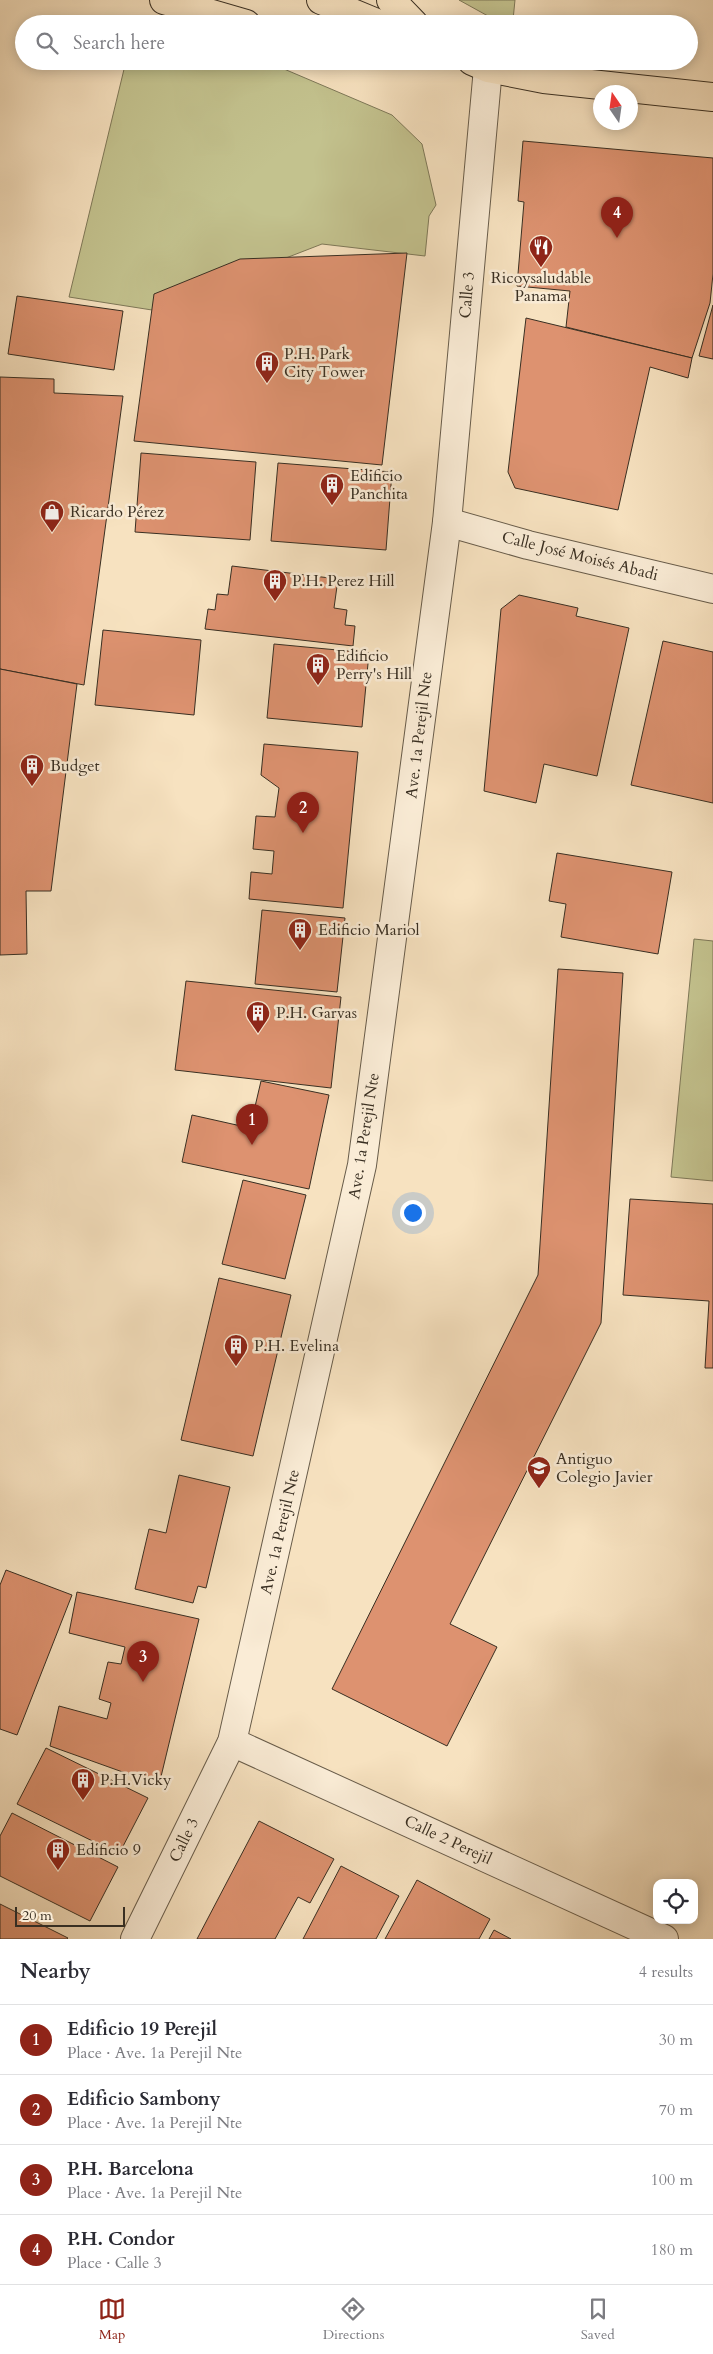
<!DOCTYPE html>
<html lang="en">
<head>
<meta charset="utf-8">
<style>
	:root { --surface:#fff; --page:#f2f2f3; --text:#2b2b33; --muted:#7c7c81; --line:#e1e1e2; --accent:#8f2418 }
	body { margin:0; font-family:Cardo,serif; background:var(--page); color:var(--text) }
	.controls { position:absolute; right:15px; bottom:15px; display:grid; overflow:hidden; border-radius:10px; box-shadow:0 2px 12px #0003 }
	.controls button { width:45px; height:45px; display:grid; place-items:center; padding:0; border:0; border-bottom:1px solid var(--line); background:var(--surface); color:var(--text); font:25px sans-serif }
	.compass { position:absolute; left:593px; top:85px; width:45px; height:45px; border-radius:50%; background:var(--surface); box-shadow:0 2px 12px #0003; rotate:347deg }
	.scale { position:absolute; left:15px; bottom:12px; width:110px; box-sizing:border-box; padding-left:5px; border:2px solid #392f22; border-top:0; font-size:14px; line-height:18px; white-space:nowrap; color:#392f22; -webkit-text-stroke:4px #faecd6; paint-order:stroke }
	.you { position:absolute; left:412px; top:1212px; width:18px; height:18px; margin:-12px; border:4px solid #fff; border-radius:50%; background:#1a73e8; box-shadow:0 0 0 8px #1a73e833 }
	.badge { display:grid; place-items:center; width:32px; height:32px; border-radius:50%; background:var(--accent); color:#fff; font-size:16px; font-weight:700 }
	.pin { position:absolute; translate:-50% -41px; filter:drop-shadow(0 1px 2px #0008) }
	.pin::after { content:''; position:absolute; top:26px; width:18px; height:15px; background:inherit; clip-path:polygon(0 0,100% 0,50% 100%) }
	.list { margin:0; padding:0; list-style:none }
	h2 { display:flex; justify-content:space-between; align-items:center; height:65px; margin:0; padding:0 20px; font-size:21px }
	h2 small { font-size:16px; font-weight:400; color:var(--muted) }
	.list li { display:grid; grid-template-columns:32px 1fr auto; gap:15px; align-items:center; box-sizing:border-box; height:70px; padding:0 20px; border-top:1px solid var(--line) }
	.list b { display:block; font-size:19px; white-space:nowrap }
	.list p { margin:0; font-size:16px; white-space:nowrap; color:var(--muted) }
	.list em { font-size:16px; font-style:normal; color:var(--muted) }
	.icon { flex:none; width:28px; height:28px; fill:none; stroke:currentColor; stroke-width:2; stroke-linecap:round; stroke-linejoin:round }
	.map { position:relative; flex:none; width:713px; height:1939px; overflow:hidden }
	.search { position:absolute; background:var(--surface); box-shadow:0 2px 12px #0003; left:15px; right:15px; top:15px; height:55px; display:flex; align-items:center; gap:12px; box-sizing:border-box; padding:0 18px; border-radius:28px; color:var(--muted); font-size:19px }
	.sheet { height:345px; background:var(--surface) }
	nav { display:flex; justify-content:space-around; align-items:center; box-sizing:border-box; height:70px; border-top:1px solid var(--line); background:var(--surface); font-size:14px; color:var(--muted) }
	nav a { display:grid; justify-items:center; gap:2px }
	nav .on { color:var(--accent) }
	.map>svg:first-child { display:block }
</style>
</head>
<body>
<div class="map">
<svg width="713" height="1939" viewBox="0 0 713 1939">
	<rect width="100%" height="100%" fill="#f7e2c0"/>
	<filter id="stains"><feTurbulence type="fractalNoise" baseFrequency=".004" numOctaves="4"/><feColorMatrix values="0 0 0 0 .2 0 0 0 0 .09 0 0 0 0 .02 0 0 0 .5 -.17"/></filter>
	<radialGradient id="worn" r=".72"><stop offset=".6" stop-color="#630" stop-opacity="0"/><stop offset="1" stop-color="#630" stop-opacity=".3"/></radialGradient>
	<!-- green -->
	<g fill="#c3c28e" stroke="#7e7858">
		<path d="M 459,0 L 515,0 L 513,20 L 488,16 Z"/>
		<path d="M 126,61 L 247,61 L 277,66 L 392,115 L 422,144 L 436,205 L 429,216 L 425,256 L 322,244 L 152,310 L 69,297 Z"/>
		<path d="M 694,939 L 713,941 L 713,1181 L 671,1177 Z"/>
	</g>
	<!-- building -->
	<g fill="#dd9270" stroke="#392f22">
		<path d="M 523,141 L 713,158 L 713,274 L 710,303 L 692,358 L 566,327 L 570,291 L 517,286 L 524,202 L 518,201 Z"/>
		<path d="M 407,253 L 382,465 L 134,441 L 154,294 L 240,259 Z"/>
		<path d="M 17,296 L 123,311 L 114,370 L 8,354 Z"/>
		<path d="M 713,305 L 713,359 L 699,356 Z"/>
		<path d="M 526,318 L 692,358 L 688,378 L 650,367 L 618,510 L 515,488 L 508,472 Z"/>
		<path d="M 0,377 L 54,379 L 54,393 L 123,396 L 84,685 L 0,669 Z"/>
		<path d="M 141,453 L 256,462 L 250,540 L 135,532 Z"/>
		<path d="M 278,463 L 392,472 L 386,550 L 271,541 Z"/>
		<path d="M 232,566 L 338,579 L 334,608 L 347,610 L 345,625 L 355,626 L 353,646 L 205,629 L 208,609 L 215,610 L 217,594 L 228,595 Z"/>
		<path d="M 519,595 L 578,608 L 576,616 L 629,628 L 597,776 L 544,764 L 536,803 L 484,791 L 501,609 Z"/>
		<path d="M 103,630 L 201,640 L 194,715 L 95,705 Z"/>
		<path d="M 663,641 L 713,652 L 713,803 L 631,785 Z"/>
		<path d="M 274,644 L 369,653 L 362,727 L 267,718 Z"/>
		<path d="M 0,669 L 77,684 L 51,891 L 26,891 L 27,954 L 0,955 Z"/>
		<path d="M 264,744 L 358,752 L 343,908 L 249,899 L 251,872 L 272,874 L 274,851 L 253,849 L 256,816 L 275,817 L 279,788 L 261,775 Z"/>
		<path d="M 557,853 L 672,872 L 658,954 L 561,937 L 566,904 L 549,901 Z"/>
		<path d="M 262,910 L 345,918 L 337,992 L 255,984 Z"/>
		<path d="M 558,969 L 623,973 L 601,1323 L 450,1624 L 497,1647 L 447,1746 L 332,1689 L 538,1275 Z"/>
		<path d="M 186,981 L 341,997 L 331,1088 L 175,1070 Z"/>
		<path d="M 261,1081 L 329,1095 L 309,1189 L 182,1162 L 192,1115 L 250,1128 Z"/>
		<path d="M 243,1180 L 306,1195 L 285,1279 L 222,1264 Z"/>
		<path d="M 630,1199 L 713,1204 L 713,1368 L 705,1368 L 709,1301 L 623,1295 Z"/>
		<path d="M 219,1278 L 291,1295 L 253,1456 L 181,1440 Z"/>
		<path d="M 179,1475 L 230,1487 L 206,1588 L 198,1586 L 193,1603 L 135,1589 L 149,1529 L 166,1533 Z"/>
		<path d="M 6,1570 L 72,1595 L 17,1735 L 0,1729 L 0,1585 Z"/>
		<path d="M 77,1592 L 199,1619 L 159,1785 L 50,1746 L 59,1706 L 107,1719 L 111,1703 L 99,1699 L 108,1662 L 121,1664 L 125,1647 L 69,1633 Z"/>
		<path d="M 46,1748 L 148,1798 L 119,1854 L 17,1804 Z"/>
		<path d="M 12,1813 L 118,1867 L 90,1921 L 0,1876 L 0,1836 Z"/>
		<path d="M 259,1821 L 334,1859 L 310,1903 L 298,1897 L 275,1939 L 197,1939 Z"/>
		<path d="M 341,1866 L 399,1896 L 376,1939 L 303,1939 Z"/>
		<path d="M 417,1880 L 490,1919 L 479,1939 L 385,1939 Z"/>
		<path d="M 0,1904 L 68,1938 L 67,1939 L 0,1939 Z"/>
		<path d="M 494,1930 L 511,1939 L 489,1939 Z"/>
	</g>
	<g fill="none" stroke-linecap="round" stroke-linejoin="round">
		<!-- minor casing -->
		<g stroke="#685c4a" stroke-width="30">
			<g id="minor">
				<path d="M 447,522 L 528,545 L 713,589"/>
				<path d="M 232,1742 L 664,1939"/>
				<path d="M 135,1939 L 232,1742 L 362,1165 L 447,522 L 488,68"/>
			</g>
		</g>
		<!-- major casing -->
		<g stroke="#392f22" stroke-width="30">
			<g id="major">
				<path d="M 164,0 L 246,24"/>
				<path d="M 321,0 L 379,24"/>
				<path d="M 391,0 L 414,24"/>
				<path d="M 472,61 L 488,68 L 544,79 L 713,97"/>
			</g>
		</g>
		<!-- minor -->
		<use href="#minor" stroke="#faecd6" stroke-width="28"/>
		<!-- major -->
		<use href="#major" stroke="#f7e2c0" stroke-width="28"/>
	</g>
	<!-- icons -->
	<defs>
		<g id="restaurant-pin" transform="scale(1.25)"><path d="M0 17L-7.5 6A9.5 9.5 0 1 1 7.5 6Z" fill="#8f2418" stroke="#faecd6"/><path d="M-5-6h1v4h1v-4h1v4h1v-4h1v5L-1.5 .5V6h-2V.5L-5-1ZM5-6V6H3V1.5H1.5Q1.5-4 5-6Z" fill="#fff"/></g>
		<g id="building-pin" transform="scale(1.25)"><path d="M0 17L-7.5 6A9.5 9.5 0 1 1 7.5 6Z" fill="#8f2418" stroke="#faecd6"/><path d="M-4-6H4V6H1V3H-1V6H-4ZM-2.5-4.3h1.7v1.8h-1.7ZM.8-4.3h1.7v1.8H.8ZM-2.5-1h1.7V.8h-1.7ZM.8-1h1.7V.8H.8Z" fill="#fff"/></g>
		<g id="shop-pin" transform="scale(1.25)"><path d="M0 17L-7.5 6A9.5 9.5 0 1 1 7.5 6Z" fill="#8f2418" stroke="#faecd6"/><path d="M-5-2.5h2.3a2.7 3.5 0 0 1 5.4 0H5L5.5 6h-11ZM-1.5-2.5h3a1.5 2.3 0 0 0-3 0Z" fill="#fff"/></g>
		<g id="university-pin" transform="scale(1.25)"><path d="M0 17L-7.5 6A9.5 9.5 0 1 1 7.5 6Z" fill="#8f2418" stroke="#faecd6"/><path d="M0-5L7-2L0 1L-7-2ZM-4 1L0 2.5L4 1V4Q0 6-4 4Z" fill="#fff"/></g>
	</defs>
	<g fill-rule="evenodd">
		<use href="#restaurant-pin" x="541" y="247"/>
		<use href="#building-pin" x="267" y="363"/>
		<use href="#building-pin" x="332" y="485"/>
		<use href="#shop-pin" x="52" y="512"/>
		<use href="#building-pin" x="275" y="581"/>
		<use href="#building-pin" x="318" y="665"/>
		<use href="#building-pin" x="32" y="766"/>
		<use href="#building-pin" x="300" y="930"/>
		<use href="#building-pin" x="258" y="1013"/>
		<use href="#building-pin" x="236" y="1346"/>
		<use href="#university-pin" x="539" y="1468"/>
		<use href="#building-pin" x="83" y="1780"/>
		<use href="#building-pin" x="58" y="1850"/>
	</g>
	<g text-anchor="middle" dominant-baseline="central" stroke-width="5" stroke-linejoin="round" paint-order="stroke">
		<!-- poi labels -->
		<g font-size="16" fill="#392f22" stroke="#faecd6" text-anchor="start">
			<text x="541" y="278" text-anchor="middle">Ricoysaludable<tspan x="541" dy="18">Panama</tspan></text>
			<text x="284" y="354">P.H. Park<tspan x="284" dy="18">City Tower</tspan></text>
			<text x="350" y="476">Edificio<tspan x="350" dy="18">Panchita</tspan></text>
			<text x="70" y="512">Ricardo Pérez</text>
			<text x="292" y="581">P.H. Perez Hill</text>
			<text x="336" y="656">Edificio<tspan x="336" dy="18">Perry's Hill</tspan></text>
			<text x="50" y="766">Budget</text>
			<text x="318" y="930">Edificio Mariol</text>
			<text x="276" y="1013">P.H. Garvas</text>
			<text x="254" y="1346">P.H. Evelina</text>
			<text x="556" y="1459">Antiguo<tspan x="556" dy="18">Colegio Javier</tspan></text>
			<text x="100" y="1780">P.H.Vicky</text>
			<text x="76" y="1850">Edificio 9</text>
		</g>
		<!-- street labels -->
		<g font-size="16" fill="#392f22" stroke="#faecd6">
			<text transform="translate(467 295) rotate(-85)">Calle 3</text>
			<text transform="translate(580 556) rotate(14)">Calle José Moisés Abadi</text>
			<text transform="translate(419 735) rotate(-83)">Ave. 1a Perejil Nte</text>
			<text transform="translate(364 1136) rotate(-81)">Ave. 1a Perejil Nte</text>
			<text transform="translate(280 1532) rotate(-77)">Ave. 1a Perejil Nte</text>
			<text transform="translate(184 1840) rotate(-64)">Calle 3</text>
			<text transform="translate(448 1840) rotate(25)">Calle 2 Perejil</text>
		</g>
	</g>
	<rect width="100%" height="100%" filter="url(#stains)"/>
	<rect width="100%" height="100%" fill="url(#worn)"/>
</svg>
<div class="controls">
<button><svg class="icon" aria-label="locate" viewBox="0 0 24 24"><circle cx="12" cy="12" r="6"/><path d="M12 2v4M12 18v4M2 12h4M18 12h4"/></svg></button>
</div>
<svg class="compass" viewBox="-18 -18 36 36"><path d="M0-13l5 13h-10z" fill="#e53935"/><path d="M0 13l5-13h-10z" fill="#7c7c81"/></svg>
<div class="scale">20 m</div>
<div class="you"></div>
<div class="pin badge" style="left:252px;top:1145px">1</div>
<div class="pin badge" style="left:303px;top:833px">2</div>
<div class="pin badge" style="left:143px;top:1682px">3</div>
<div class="pin badge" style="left:617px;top:238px">4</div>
<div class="search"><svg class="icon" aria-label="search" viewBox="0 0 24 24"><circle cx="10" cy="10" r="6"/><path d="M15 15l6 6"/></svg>Search here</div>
</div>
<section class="sheet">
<h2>Nearby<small>4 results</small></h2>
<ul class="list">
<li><span class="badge">1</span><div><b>Edificio 19 Perejil</b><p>Place · Ave. 1a Perejil Nte</p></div><em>30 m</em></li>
<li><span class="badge">2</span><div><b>Edificio Sambony</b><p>Place · Ave. 1a Perejil Nte</p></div><em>70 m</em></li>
<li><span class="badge">3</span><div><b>P.H. Barcelona</b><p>Place · Ave. 1a Perejil Nte</p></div><em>100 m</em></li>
<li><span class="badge">4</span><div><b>P.H. Condor</b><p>Place · Calle 3</p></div><em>180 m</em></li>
</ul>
</section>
<nav>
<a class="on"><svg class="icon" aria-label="map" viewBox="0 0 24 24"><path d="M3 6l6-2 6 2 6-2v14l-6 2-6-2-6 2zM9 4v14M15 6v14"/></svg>Map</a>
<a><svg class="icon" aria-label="directions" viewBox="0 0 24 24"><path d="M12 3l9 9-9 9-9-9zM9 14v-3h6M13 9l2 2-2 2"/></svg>Directions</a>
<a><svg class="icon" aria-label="saved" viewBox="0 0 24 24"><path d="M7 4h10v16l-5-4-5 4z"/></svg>Saved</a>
</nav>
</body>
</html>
